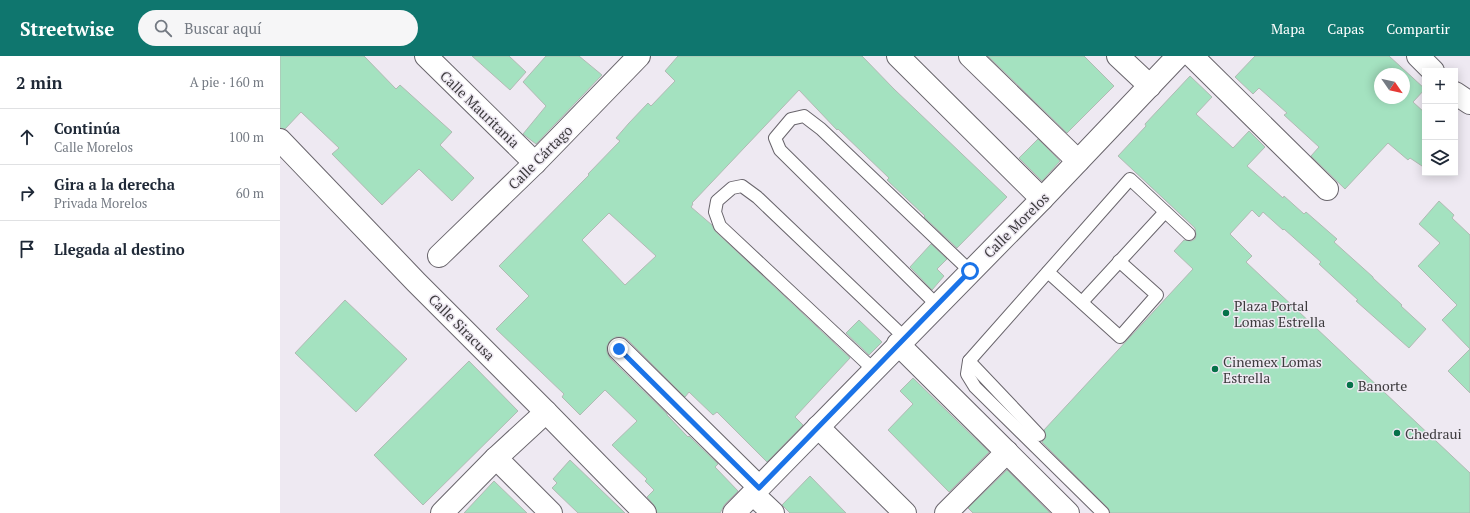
<!DOCTYPE html>
<html lang="es">
<head>
<meta charset="utf-8">
<style>
	:root { --surface:#fff; --page:#f6f6f7; --text:#1f2937; --muted:#747a83; --line:#e0e1e3; --accent:#0f766e }
	body { margin:0; font-family:"PT Serif",serif; background:var(--page); color:var(--text) }
	.controls { position:absolute; right:12px; top:12px; display:grid; overflow:hidden; border-radius:0px; box-shadow:0 2px 10px #0003 }
	.controls button { width:36px; height:36px; display:grid; place-items:center; padding:0; border:0; border-bottom:1px solid var(--line); background:var(--surface); color:var(--text); font:20px sans-serif }
	.compass { position:absolute; left:1094px; top:12px; width:36px; height:36px; border-radius:50%; background:var(--surface); box-shadow:0 2px 10px #0003; rotate:124deg }
	.stop { position:absolute; width:12px; height:12px; margin:-9px; border:3px solid #1a73e8; border-radius:50%; background:#fff }
	.stop.end { background:#1a73e8; border-color:#fff; box-shadow:0 1px 4px #0008 }
	.list { margin:0; padding:0; list-style:none }
	h2 { display:flex; justify-content:space-between; align-items:center; height:52px; margin:0; padding:0 16px; font-size:17px }
	h2 small { font-size:13px; font-weight:400; color:var(--muted) }
	.list li { display:grid; grid-template-columns:26px 1fr auto; gap:12px; align-items:center; box-sizing:border-box; height:56px; padding:0 16px; border-top:1px solid var(--line) }
	.list b { display:block; font-size:15px; white-space:nowrap }
	.list p { margin:0; font-size:13px; white-space:nowrap; color:var(--muted) }
	.list em { font-size:13px; font-style:normal; color:var(--muted) }
	.icon { flex:none; width:22px; height:22px; fill:none; stroke:currentColor; stroke-width:2; stroke-linecap:round; stroke-linejoin:round }
	.map { position:relative; flex:none; width:1190px; height:457px; overflow:hidden }
	header { display:flex; align-items:center; gap:24px; box-sizing:border-box; height:56px; padding:0 20px; background:var(--accent); color:#fff }
	header strong { font-size:19px }
	nav { display:flex; gap:22px; margin-inline-start:auto; font-size:14px }
	.search { width:280px; height:36px; background:var(--page); display:flex; align-items:center; gap:10px; box-sizing:border-box; padding:0 14px; border-radius:22px; color:var(--muted); font-size:15px }
	main { display:flex }
	aside { flex:1; background:var(--surface) }
	.map>svg:first-child { display:block }
</style>
</head>
<body>
<header>
<strong>Streetwise</strong>
<div class="search"><svg class="icon" aria-label="search" viewBox="0 0 24 24"><circle cx="10" cy="10" r="6"/><path d="M15 15l6 6"/></svg>Buscar aquí</div>
<nav><a>Mapa</a><a>Capas</a><a>Compartir</a></nav>
</header>
<main>
<aside>
<h2>2 min<small>A pie · 160 m</small></h2>
<ul class="list">
<li><svg class="icon" aria-label="ahead" viewBox="0 0 24 24"><path d="M12 20V5M6 11l6-6 6 6"/></svg><div><b>Continúa</b><p>Calle Morelos</p></div><em>100 m</em></li>
<li><svg class="icon" aria-label="right" viewBox="0 0 24 24"><path d="M7 20v-9h11M14 6l5 5-5 5"/></svg><div><b>Gira a la derecha</b><p>Privada Morelos</p></div><em>60 m</em></li>
<li><svg class="icon" aria-label="arrive" viewBox="0 0 24 24"><path d="M6 21V4h12l-3 4 3 4H6"/></svg><div><b>Llegada al destino</b></div></li>
</ul>
</aside>
<div class="map">
<svg width="1190" height="457" viewBox="0 0 1190 457">
	<rect width="100%" height="100%" fill="#eee9f2"/>
	<!-- building -->
	<g fill="#a4e2c0" stroke="#b1bab4" fill-rule="evenodd">
		<path d="M 0,0 L 84,0 L 116,33 L 120,29 L 172,76 L 160,89 L 194,122 L 172,145 L 139,113 L 102,149 L 52,98 L 59,92 L 21,56 L 5,73 L 0,72 Z"/>
		<path d="M 192,0 L 229,0 L 246,16 L 230,34 Z"/>
		<path d="M 266,0 L 299,0 L 322,19 L 256,88 L 243,78 L 266,50 L 243,26 Z"/>
		<path d="M 398,0 L 582,0 L 614,33 L 727,141 L 677,192 L 644,161 L 645,160 L 607,124 L 609,122 L 558,73 L 557,74 L 519,34 L 412,147 L 413,148 L 411,151 L 432,169 L 435,175 L 570,302 L 515,361 L 523,369 L 487,406 L 437,356 L 433,359 L 409,336 L 405,341 L 348,284 L 343,281 L 336,281 L 330,285 L 327,290 L 327,296 L 330,302 L 387,358 L 387,359 L 408,381 L 409,380 L 438,408 L 435,411 L 458,435 L 445,448 L 440,457 L 377,457 L 374,449 L 367,441 L 374,434 L 365,425 L 367,423 L 332,389 L 357,365 L 325,334 L 300,359 L 282,341 L 284,338 L 216,273 L 249,240 L 219,210 L 309,119 L 308,118 L 340,85 L 336,82 L 349,67 L 368,47 L 371,50 L 395,25 L 385,15 ZM 329,157 L 376,200 L 345,229 L 302,184 Z"/>
		<path d="M 708,0 L 804,0 L 834,30 L 787,77 Z"/>
		<path d="M 975,0 L 1109,0 L 1145,33 L 1133,46 L 1145,57 L 1145,112 L 1130,102 L 1128,104 L 1108,87 L 1065,133 L 1031,100 L 1039,91 L 1004,59 L 1007,57 L 979,32 L 973,38 L 955,21 ZM 1100,18 L 1124,18 L 1124,42 L 1100,42 Z"/>
		<path d="M 910,20 L 932,41 L 916,58 L 953,92 L 969,75 L 985,91 L 967,110 L 1003,142 L 1004,140 L 1024,158 L 1026,156 L 1057,183 L 1054,186 L 1093,221 L 1093,222 L 1122,249 L 1121,250 L 1146,273 L 1129,292 L 1076,245 L 1078,244 L 1039,208 L 1041,206 L 1004,173 L 1003,174 L 983,156 L 979,161 L 972,154 L 950,178 L 972,200 L 966,206 L 1190,417 L 1190,457 L 830,457 L 828,452 L 762,386 L 766,381 L 764,374 L 913,213 L 894,195 L 904,184 L 911,185 L 915,183 L 916,179 L 915,172 L 838,100 L 866,70 L 865,68 Z"/>
		<path d="M 758,83 L 780,105 L 762,125 L 739,102 Z"/>
		<path d="M 1159,145 L 1174,159 L 1172,162 L 1190,179 L 1190,293 L 1162,264 L 1177,249 L 1138,210 L 1160,187 L 1139,168 Z"/>
		<path d="M 651,188 L 667,203 L 657,213 L 664,220 L 652,234 L 630,211 Z"/>
		<path d="M 65,244 L 127,303 L 76,356 L 15,297 Z"/>
		<path d="M 579,264 L 602,286 L 589,299 L 566,277 Z"/>
		<path d="M 1190,293 L 1190,337 L 1168,315 Z"/>
		<path d="M 189,305 L 238,355 L 143,449 L 94,399 Z"/>
		<path d="M 633,322 L 709,396 L 669,436 L 608,374 L 633,348 L 620,335 Z"/>
		<path d="M 290,404 L 345,457 L 298,457 L 272,432 L 277,427 L 273,423 Z"/>
		<path d="M 727,414 L 770,457 L 693,457 L 688,452 Z"/>
		<path d="M 530,420 L 566,457 L 510,457 L 502,449 Z"/>
		<path d="M 214,425 L 247,457 L 184,457 Z"/>
	</g>
	<g fill="none" stroke-linecap="round" stroke-linejoin="round">
		<!-- service casing -->
		<g stroke="#69656c" stroke-width="14">
			<g id="service">
				<path d="M 768,216 L 840,281 L 877,239 L 839,205"/>
				<path d="M 802,246 L 885,156"/>
				<path d="M 657,249 L 500,94 L 495,82 L 511,63 L 524,60 L 541,73 L 690,215"/>
				<path d="M 689,305 L 687,318 L 695,331 L 823,457"/>
				<path d="M 594,314 L 440,170 L 435,156 L 437,145 L 452,132 L 462,130 L 477,141 L 625,282"/>
				<path d="M 759,379 L 689,305 L 850,123 L 909,178"/>
			</g>
		</g>
		<!-- minor casing -->
		<g stroke="#69656c" stroke-width="24">
			<g id="minor">
				<path d="M 146,0 L 255,107"/>
				<path d="M 618,0 L 762,143"/>
				<path d="M 690,0 L 798,105"/>
				<path d="M 838,0 L 870,30"/>
				<path d="M 912,0 L 1047,133"/>
				<path d="M 1138,0 L 1153,15"/>
				<path d="M 1175,37 L 1190,47"/>
				<path d="M 0,84 L 136,226 L 266,356 L 365,457"/>
				<path d="M 159,200 L 255,107 L 359,0"/>
				<path d="M 618,288 L 788,457"/>
				<path d="M 339,293 L 479,431"/>
				<path d="M 538,371 L 625,457"/>
				<path d="M 216,402 L 271,457"/>
				<path d="M 473,438 L 493,457"/>
				<path d="M 162,457 L 216,402 L 266,356"/>
				<path d="M 454,457 L 762,143 L 898,0"/>
				<path d="M 666,457 L 727,396"/>
			</g>
		</g>
		<!-- service -->
		<use href="#service" stroke="#fff" stroke-width="12"/>
		<!-- minor -->
		<use href="#minor" stroke="#fff" stroke-width="22"/>
	</g>
	<g fill="none" stroke-linecap="round" stroke-linejoin="round">
		<!-- route -->
		<path stroke="#1a73e8" stroke-width="5" d="M 339,293 L 479,432 L 690,215"/>
	</g>
	<!-- markers -->
	<g fill="#057149" stroke="#eee9f2" stroke-width="1.5">
		<circle cx="946" cy="257" r="4"/>
		<circle cx="935" cy="313" r="4"/>
		<circle cx="1070" cy="329" r="4"/>
		<circle cx="1117" cy="377" r="4"/>
	</g>
	<g text-anchor="middle" dominant-baseline="central" stroke-width="3" stroke-linejoin="round" paint-order="stroke">
		<!-- street labels -->
		<g font-size="14" fill="#3d3b3e" stroke="#eee9f2">
			<text transform="translate(200 53) rotate(44)">Calle Mauritania</text>
			<text transform="translate(260 101) rotate(-45)">Calle Cártago</text>
			<text transform="translate(736 169) rotate(-45)">Calle Morelos</text>
			<text transform="translate(182 271) rotate(45)">Calle Siracusa</text>
		</g>
		<!-- poi labels -->
		<g font-size="14" fill="#3d3b3e" stroke="#eee9f2" text-anchor="start">
			<text x="954" y="249">Plaza Portal<tspan x="954" dy="16">Lomas Estrella</tspan></text>
			<text x="943" y="305">Cinemex Lomas<tspan x="943" dy="16">Estrella</tspan></text>
			<text x="1078" y="329">Banorte</text>
			<text x="1125" y="377">Chedraui</text>
		</g>
	</g>
</svg>
<div class="controls">
<button>+</button>
<button>−</button>
<button><svg class="icon" aria-label="layers" viewBox="0 0 24 24"><path d="M12 4l9 5-9 5-9-5zM3 14l9 5 9-5"/></svg></button>
</div>
<svg class="compass" viewBox="-18 -18 36 36"><path d="M0-13l5 13h-10z" fill="#e53935"/><path d="M0 13l5-13h-10z" fill="#747a83"/></svg>
<div class="stop" style="left:690px;top:215px"></div>
<div class="stop end" style="left:339px;top:293px"></div>
</div>
</main>
</body>
</html>
